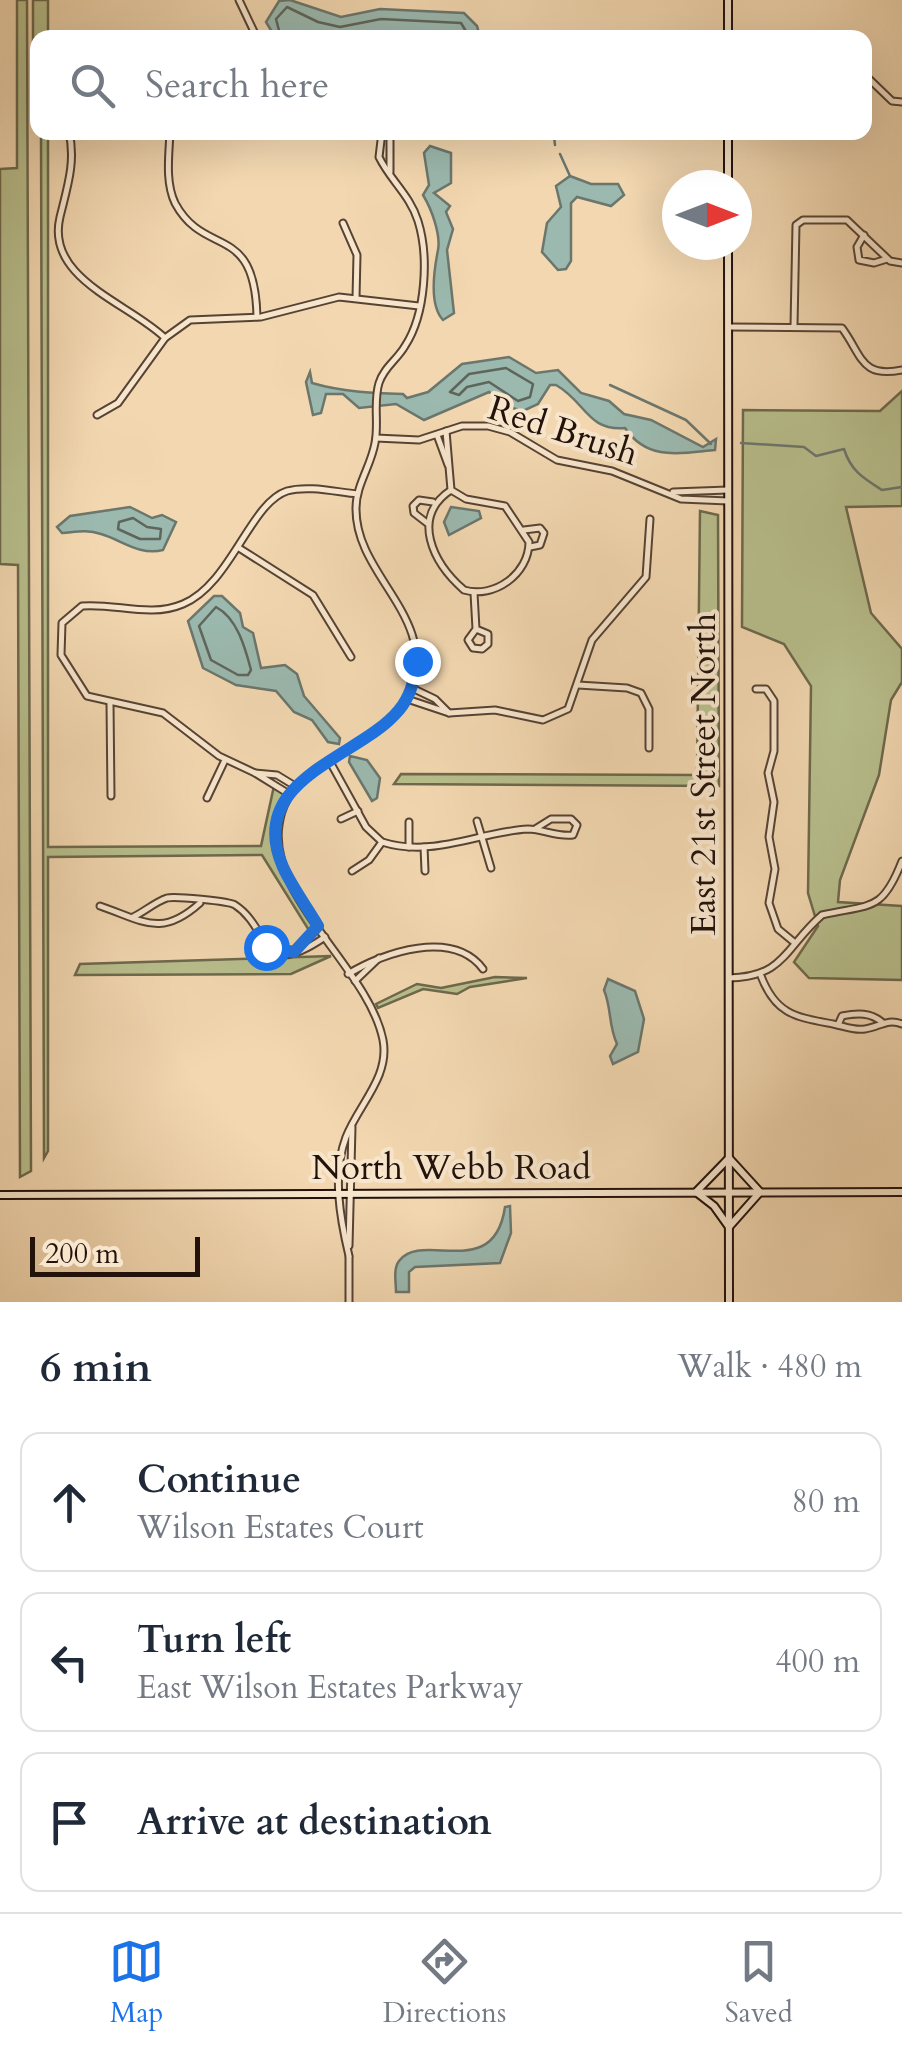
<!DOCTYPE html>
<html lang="en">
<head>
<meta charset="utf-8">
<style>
	:root { --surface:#fff; --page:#f6f6f7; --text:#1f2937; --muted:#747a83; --line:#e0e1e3; --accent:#1a73e8 }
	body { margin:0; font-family:Cardo,serif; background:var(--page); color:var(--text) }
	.compass { position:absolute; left:662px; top:170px; width:90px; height:90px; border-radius:50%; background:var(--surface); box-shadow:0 10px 40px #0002; rotate:90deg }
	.scale { position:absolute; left:30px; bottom:25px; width:170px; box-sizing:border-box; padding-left:10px; border:5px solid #22120a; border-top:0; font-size:28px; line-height:35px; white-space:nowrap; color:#22120a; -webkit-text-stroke:8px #f7e5cc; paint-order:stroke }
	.stop { position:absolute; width:30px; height:30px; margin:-22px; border:8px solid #1a73e8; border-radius:50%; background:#fff }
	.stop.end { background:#1a73e8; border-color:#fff; box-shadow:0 2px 10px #0008 }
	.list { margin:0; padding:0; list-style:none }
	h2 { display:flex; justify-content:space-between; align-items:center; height:130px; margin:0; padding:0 40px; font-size:42px }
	h2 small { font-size:32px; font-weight:400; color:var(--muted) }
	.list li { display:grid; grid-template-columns:65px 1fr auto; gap:30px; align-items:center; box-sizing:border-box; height:140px; margin:0 20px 20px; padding:0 20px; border:2px solid var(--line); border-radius:20px }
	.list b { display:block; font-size:38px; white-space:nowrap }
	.list p { margin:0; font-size:32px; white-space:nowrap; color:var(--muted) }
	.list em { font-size:32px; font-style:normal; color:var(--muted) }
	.icon { flex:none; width:55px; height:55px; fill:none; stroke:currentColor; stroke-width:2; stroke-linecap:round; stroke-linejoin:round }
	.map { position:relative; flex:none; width:902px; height:1302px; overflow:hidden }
	.search { position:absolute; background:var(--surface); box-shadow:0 10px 40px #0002; left:30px; right:30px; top:30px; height:110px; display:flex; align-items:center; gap:25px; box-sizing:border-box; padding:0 35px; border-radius:20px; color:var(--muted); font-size:38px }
	.sheet { height:610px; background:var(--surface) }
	nav { display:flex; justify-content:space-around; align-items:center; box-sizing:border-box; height:140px; border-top:2px solid var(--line); background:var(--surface); font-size:28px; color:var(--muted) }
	nav a { display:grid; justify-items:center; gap:5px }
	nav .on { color:var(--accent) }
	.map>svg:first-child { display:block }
</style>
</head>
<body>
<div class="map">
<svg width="902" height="1302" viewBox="0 0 902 1302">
	<rect width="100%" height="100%" fill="#f2d7b0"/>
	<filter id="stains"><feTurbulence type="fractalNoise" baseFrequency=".002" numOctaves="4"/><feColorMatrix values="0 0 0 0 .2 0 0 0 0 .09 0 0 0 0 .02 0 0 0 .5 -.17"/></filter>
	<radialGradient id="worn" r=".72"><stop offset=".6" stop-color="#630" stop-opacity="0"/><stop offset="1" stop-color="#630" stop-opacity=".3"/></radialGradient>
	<!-- green -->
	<g fill="#b8bf8d" stroke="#6d684c" stroke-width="2.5">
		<path d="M 17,0 L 27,0 L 31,1171 L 20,1177 L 18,565 L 0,564 L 0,169 L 17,168 Z"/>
		<path d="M 33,0 L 48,0 L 48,37 L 38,38 L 37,70 L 33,66 Z"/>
		<path d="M 41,133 L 48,133 L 48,847 L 261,846 L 274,786 L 289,794 C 251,836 289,887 313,926 L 310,932 L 262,855 L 48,857 L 48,1151 L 44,1158 Z"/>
		<path d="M 902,391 L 902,506 L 846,507 L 871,613 L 902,649 L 902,682 L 891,700 L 879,775 L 840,880 L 838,902 L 902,906 L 902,980 L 809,978 L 794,962 L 818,926 L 808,893 L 811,686 L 784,644 L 742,627 L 743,410 L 880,411 Z"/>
		<path d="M 700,511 L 718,515 L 719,786 L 394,784 L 401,774 L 697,775 Z"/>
		<path d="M 331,956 L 291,974 L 75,975 L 80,964 Z"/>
		<path d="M 495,977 L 527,978 L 470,987 L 457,994 L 423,989 L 378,1008 L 376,1004 L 417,984 L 441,988 Z"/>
	</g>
	<!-- water -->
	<g fill="#9bb9af" stroke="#6b766d" stroke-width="2.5">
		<path d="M 290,0 L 341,17 L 380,9 L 464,13 L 477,26 L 480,37 L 275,37 L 266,22 L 279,1 Z"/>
		<path d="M 430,146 L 451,153 L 451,183 L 434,193 L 450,206 L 446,212 L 453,229 L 447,250 L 454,313 L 443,320 C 429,305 434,270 438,250 C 441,234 431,208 423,195 L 429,185 L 424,153 Z"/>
		<path d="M 570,176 L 591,184 L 618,184 L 624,195 L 611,206 L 577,197 L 571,203 L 571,261 L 566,269 L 558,270 L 542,252 L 547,223 L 561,207 L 556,186 Z"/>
		<path d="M 509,357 L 536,373 L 558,370 L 581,393 L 609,401 L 624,414 L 651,420 L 703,447 L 716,439 L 715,450 C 682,453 648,462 625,428 C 587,431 586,402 556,385 L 550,385 L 538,404 L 523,411 L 509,407 L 489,392 L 424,420 L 396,404 L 359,408 L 343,394 L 326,394 L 321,413 L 313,415 L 306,382 L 310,372 L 312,383 C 343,392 371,393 403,394 L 407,398 L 428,392 L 462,364 Z"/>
		<path d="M 130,507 L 152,518 L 162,515 L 176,522 L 163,550 C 139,556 122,540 101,534 C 86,529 76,532 62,533 L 57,527 L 70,516 Z"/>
		<path d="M 451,507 L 479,511 L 481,518 L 449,535 L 444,522 Z"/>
		<path d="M 214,596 L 222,596 L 240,613 L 243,627 L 253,633 L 261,668 L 285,665 L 297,674 L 304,696 L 340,738 L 339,744 L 328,742 L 312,720 L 294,712 L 276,691 L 236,685 L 203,668 L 188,621 Z"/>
		<path d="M 350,756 L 367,760 L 380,778 L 377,798 L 372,801 L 349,762 Z"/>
		<path d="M 608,979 L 635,991 L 644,1019 L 638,1052 L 613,1064 L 610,1056 L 617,1044 C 608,1024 612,1010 604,990 Z"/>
		<path d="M 510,1206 L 511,1233 L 500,1263 L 415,1267 L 409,1272 L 409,1292 L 396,1292 C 396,1282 393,1269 399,1261 C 422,1230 494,1283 505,1207 Z"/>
	</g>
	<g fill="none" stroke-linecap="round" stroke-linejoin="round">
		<!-- shore -->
		<g stroke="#5e665c" stroke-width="2.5">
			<path d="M 281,38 L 276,19 L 287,7 L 318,22 L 340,27 L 381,19 L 461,23 L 470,38"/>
			<path d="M 506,368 L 533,384 L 530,397 L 518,401 L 489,382 L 467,387 L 459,395 L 450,392 L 469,374 Z"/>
			<path d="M 133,518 L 147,527 L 161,529 L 160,539 L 140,539 L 118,529 L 119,522 Z"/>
			<path d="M 216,607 C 237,618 245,647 251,670 L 248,675 L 238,675 L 211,660 L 199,626 Z"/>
		</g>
		<!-- stream -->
		<g stroke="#6b766d" stroke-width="2.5">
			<path d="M 554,137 L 555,145"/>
			<path d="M 560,154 L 570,176"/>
			<path d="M 610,385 L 686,420 L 711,444"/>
			<path d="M 741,443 L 804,447 L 816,456 L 844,449 C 851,471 863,478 882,490 L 902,487"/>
		</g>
		<!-- minor casing -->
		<g stroke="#564334" stroke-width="9">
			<g id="minor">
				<path d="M 239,0 L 257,38"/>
				<path d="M 677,38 L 718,38"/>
				<path d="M 864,74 L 892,101 L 902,102"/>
				<path d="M 69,132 C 76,162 67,188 60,217 C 45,279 129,303 165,338"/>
				<path d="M 170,132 C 169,155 165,182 175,203 C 205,259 255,221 257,317"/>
				<path d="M 390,132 L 390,172"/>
				<path d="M 463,132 L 507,132"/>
				<path d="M 343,223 L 357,255 L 356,298"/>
				<path d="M 864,235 L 857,247 L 859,260 L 874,263 L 887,259"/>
				<path d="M 794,326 L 796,225 L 803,220 L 847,220 L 890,261 L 902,263"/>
				<path d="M 729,327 L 842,328 C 863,357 861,378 902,370"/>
				<path d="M 97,415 L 118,403 L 165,338 L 190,320 L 261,317 L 339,297 L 419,306"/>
				<path d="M 446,431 L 451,490 C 410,517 433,563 464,590 C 494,599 529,574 529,542 L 505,506 L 466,499 L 451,490"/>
				<path d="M 437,435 L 448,465"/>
				<path d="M 376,438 L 419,440 L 462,426 L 488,426 L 510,432 L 557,460 L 612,471 L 681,499 L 728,501"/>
				<path d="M 673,492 L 728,490"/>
				<path d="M 427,523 L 414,513 L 413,506 L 419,500 L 433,502"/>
				<path d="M 524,530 L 540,528 L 544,533 L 540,545 L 530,547"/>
				<path d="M 239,548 L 313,595 L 351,657"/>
				<path d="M 474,593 L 476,629 L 468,640 L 473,648 L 482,649 L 488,644 L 488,634 L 476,629"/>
				<path d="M 578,685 L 627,688 L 641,693 L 649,709 L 649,748"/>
				<path d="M 756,689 L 766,689 L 774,701 L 774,751 L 768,773 L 774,802 L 769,837 L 775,869 L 769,903 L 778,929 L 795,943"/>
				<path d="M 407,699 L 449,713 L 435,699 L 412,688"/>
				<path d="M 110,703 L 111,796"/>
				<path d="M 449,713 L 495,710 L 543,720 L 568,709 L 592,640 L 646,577 L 650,519"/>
				<path d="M 329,760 L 366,827 L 382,842 C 433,858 478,832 528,829 C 543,829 556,837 573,835 L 577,825 L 571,819 L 551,819 L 535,829"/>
				<path d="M 255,773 L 219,756 L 163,713 L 87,696 L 61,655 L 62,623 L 82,606 C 116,603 150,618 183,604 C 231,584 250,503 287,491 C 308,485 336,492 357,494"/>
				<path d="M 289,794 L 255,773 L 277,775 L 295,786"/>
				<path d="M 207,798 L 225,760"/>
				<path d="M 341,819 L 358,811"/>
				<path d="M 477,821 L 491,868"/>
				<path d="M 409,822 L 409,847"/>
				<path d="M 424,847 L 425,871"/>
				<path d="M 352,871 L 369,860 L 382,842"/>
				<path d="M 100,906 C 144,921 161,938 200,903"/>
				<path d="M 133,917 C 144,912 155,902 167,898 C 174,896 229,901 235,905 C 272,929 258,983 325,937"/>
				<path d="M 295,950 L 318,926"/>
				<path d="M 348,974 C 384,952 453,929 483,969"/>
				<path d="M 761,976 C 776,1015 796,1017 833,1024 C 844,1026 853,1031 865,1029 C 879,1027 888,1018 902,1024"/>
				<path d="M 729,978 C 785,977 785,947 822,915 C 870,904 882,913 902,861"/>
				<path d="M 355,981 L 379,958"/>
				<path d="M 838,1025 L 842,1016 C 857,1013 871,1012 883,1023"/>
				<path d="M 349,1246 L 352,1127"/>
				<path d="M 349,1256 C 340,1218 332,1174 346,1137 C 359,1104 390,1077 383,1040 C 369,969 268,899 279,825 C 289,751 388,754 411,690 C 438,616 355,576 356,508 C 356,485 371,466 375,443 C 379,424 373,402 379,383 C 384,367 397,360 405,346 C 426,314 429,256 418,221 C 410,195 390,180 379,157 L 382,132"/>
				<path d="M 349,1302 L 349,1257"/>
			</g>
		</g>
		<!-- secondary casing -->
		<g stroke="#22120a" stroke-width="10">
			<g id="secondary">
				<path d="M 728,38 L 728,0"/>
				<path d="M 728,132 L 728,185"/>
				<path d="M 728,245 L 729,1302"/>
				<path d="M 729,1158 L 760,1192 L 729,1227 L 714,1206 L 696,1192 Z"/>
				<path d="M 0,1195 L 902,1192"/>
			</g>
		</g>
		<!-- minor -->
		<use href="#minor" stroke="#f7e5cc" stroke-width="5"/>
		<!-- secondary -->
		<use href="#secondary" stroke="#f7e5cc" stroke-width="6"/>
	</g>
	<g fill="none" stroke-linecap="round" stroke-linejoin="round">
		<!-- route -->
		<path stroke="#1a73e8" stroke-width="12" d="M 266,947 L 294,952 L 318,926 C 307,907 292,887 283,867 C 244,778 360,758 399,710 C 411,696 415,679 417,661"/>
	</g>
	<g text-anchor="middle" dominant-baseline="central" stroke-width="8" stroke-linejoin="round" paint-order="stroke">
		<!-- street labels -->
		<g font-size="35" fill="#22120a" stroke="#f7e5cc">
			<text transform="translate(563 431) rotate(18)">Red Brush</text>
			<text transform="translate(704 774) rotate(-90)">East 21st Street North</text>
			<text x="451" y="1168">North Webb Road</text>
		</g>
	</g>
	<rect width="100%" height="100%" filter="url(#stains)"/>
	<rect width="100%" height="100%" fill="url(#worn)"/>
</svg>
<svg class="compass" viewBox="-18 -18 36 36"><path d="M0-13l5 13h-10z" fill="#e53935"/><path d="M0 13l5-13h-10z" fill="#747a83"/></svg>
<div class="scale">200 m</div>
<div class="stop" style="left:266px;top:947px"></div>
<div class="stop end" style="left:417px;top:661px"></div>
<div class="search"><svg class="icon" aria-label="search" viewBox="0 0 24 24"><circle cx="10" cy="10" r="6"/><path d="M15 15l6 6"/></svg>Search here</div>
</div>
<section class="sheet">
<h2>6 min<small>Walk · 480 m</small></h2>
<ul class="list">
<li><svg class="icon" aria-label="ahead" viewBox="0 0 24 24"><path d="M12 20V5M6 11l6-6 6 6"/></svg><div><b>Continue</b><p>Wilson Estates Court</p></div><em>80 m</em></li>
<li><svg class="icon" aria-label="left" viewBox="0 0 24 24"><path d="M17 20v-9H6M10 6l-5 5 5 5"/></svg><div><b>Turn left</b><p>East Wilson Estates Parkway</p></div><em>400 m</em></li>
<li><svg class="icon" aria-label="arrive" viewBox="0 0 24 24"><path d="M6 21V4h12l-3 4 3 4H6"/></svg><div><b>Arrive at destination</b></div></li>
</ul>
</section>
<nav>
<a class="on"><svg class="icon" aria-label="map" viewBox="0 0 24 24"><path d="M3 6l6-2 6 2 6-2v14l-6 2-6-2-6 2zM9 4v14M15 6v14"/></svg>Map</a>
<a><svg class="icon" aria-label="directions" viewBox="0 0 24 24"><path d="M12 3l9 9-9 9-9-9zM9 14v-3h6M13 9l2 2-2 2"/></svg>Directions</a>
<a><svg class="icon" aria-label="saved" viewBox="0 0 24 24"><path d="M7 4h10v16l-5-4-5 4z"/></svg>Saved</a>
</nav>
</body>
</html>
